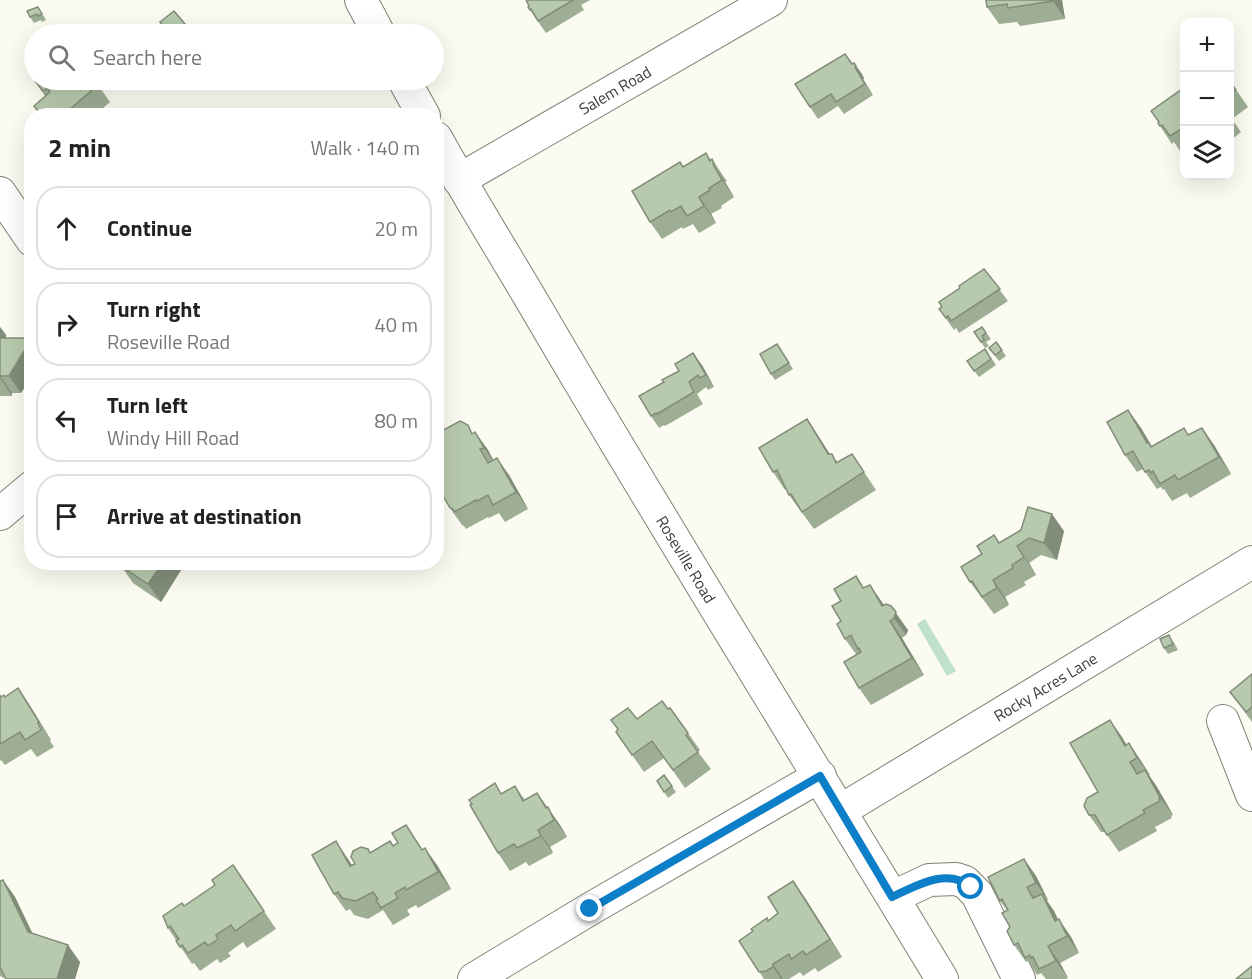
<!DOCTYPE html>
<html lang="en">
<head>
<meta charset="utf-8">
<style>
	:root { --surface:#fff; --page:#f6f6f6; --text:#222; --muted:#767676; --line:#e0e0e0 }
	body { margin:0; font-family:"Titillium Web",sans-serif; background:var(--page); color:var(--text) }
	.controls { position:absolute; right:18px; top:18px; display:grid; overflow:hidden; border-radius:12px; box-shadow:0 6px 24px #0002 }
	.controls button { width:54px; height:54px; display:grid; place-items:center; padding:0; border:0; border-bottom:2px solid var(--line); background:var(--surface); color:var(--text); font:30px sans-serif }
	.stop { position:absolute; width:18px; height:18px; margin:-14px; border:4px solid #0d7ec8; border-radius:50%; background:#fff }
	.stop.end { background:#0d7ec8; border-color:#fff; box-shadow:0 2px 6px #0008 }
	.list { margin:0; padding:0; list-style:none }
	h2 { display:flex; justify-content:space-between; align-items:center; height:78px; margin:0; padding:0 24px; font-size:26px }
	h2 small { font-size:20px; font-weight:400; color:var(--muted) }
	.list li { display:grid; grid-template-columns:39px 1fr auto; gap:18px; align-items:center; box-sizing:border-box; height:84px; margin:0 12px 12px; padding:0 12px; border:2px solid var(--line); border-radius:24px }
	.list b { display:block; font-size:22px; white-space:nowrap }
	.list p { margin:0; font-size:20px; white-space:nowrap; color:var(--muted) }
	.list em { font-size:20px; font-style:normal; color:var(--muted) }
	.icon { flex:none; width:33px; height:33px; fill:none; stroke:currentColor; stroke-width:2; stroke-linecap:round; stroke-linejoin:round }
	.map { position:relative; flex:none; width:1252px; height:979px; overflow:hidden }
	.search { position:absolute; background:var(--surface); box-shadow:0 6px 24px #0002; left:24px; top:24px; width:420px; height:66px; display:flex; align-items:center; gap:15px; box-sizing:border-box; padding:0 21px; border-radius:33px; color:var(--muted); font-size:22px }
	.panel { position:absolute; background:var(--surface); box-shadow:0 6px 24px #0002; left:24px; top:108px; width:420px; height:462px; border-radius:24px }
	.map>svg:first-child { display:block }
</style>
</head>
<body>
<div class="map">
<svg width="1252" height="979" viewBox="0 0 1252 979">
	<rect width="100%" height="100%" fill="#fbfbf1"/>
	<!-- water -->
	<path fill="#bee0cd" d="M 925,619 L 956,671 L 947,676 L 917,624 Z"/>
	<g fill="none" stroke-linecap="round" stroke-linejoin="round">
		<!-- minor casing -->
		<g stroke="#808077" stroke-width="34">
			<g id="minor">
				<path d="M 361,0 L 379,34"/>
				<path d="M 404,80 L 424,116"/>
				<path id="s1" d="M 436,138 C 472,203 512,266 549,330 C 677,548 811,762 942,979"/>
				<path id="s2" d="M 459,180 L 771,0"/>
				<path d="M 0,193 L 32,240"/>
				<path d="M 0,514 L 32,487"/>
				<path d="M 1223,721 L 1252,795"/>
				<path id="s3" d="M 840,811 L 1252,562"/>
				<path d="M 893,897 L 929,880 L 956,879 L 965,882 L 977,894 L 1019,979"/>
				<path d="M 474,979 L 590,909 L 820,776"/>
			</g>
		</g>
		<!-- minor -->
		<use href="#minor" stroke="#fff" stroke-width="32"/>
	</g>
	<!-- wall -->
	<g fill="#9eae95">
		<path d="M 526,0 L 590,0 L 581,5 L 584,10 L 546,33 L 530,10 L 529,6 Z"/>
		<path d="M 985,0 L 1062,0 L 1065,19 L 1020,26 L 1017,22 L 999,24 L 987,7 Z"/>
		<path d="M 38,7 L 46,20 L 42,22 L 41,20 L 34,23 L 30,17 Z"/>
		<path d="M 160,22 L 190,30 L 193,34 L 169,34 Z"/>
		<path d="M 854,63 L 864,78 L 863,79 L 873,95 L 844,114 L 838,106 L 818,119 L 810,107 Z"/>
		<path d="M 35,81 L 98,85 L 110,102 L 94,116 L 41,116 L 34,106 L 45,96 Z"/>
		<path d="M 1230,81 L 1248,107 L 1232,119 L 1241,132 L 1230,141 Z"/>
		<path d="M 1185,87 L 1185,152 L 1182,154 L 1174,142 L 1172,144 L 1158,123 Z"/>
		<path d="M 706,153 L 710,160 L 712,159 L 724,177 L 727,181 L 725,182 L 734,197 L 721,206 L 722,208 L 711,214 L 716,223 L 699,233 L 693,224 L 683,229 L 682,227 L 662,239 L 650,222 L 683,167 Z"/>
		<path d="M 984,269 L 1008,301 L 959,333 L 956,328 L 954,330 L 939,309 L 960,288 Z"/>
		<path d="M 0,327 L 6,335 L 6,338 L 26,338 L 32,346 L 32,376 L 21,393 L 12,393 L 12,396 L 0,396 Z"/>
		<path d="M 982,327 L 991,339 L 986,342 L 989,346 L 985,348 L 974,332 Z"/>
		<path d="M 996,342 L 1006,356 L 999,361 L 989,348 Z"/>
		<path d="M 777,344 L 793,369 L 775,380 L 771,374 Z"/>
		<path d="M 985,349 L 996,365 L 979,377 L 967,361 Z"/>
		<path d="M 702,365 L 714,387 L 708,390 L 706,387 L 697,394 L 703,404 L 665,426 L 664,425 L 659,428 L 651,416 Z"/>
		<path d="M 1128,410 L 1141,428 L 1152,447 L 1189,435 L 1202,428 L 1214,445 L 1231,474 L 1190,498 L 1187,493 L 1172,501 L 1164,489 L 1163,490 L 1161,487 L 1157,489 L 1143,469 L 1137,472 L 1125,455 Z"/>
		<path d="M 807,419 L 830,454 L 838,462 L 852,454 L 876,490 L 814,529 L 789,495 L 786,489 L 785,490 L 773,472 Z"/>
		<path d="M 475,432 L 488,450 L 493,460 L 509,475 L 528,509 L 505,522 L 499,513 L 489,518 L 488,517 L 466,529 L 464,526 L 462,525 L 450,508 Z"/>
		<path d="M 1064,531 L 1057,560 L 1041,555 L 1029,563 L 1036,575 L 1024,582 L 1026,585 L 1005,597 L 1009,605 L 994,614 L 970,582 L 982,554 L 1000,543 Z"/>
		<path d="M 186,562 L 161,602 L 133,583 L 121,566 Z"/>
		<path d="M 865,588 L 884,605 L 908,630 L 906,635 L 902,638 L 924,675 L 871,705 L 859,688 L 856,654 L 845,639 L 841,621 Z"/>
		<path d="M 1173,641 L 1178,650 L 1168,654 L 1164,648 Z"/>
		<path d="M 1252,674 L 1252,722 L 1230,692 Z"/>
		<path d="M 18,688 L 30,706 L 51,740 L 50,741 L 54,747 L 37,757 L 31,749 L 5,765 L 1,760 L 0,761 L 0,695 L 1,697 L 5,697 Z"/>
		<path d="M 668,709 L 688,733 L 700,750 L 698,752 L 711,769 L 685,788 L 664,758 L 644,772 L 616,732 L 637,719 Z"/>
		<path d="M 1110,720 L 1126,745 L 1129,743 L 1141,761 L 1150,775 L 1149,775 L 1157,787 L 1173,815 L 1171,816 L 1172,818 L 1155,827 L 1157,831 L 1119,852 L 1105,832 L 1101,832 L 1089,815 L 1098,792 Z"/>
		<path d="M 664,775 L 676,792 L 668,798 L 657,781 Z"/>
		<path d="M 515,786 L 525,800 L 537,793 L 560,825 L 567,837 L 550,847 L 553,853 L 529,866 L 526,862 L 510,871 L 498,853 L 502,793 Z"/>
		<path d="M 393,846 L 423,849 L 437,865 L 451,889 L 418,908 L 416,905 L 407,910 L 410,915 L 393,925 L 383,910 L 368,919 L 354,915 L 350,909 L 346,911 L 334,894 L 348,859 L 352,865 L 370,853 Z"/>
		<path d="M 1024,859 L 1036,876 L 1048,900 L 1047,901 L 1054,911 L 1058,920 L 1071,937 L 1079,953 L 1060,963 L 1068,978 L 1066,979 L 1046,979 L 1041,973 L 1037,975 L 1028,961 L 1026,962 L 1014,945 L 1007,910 L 1000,901 Z"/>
		<path d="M 233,865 L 276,929 L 247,948 L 243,942 L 228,953 L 231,956 L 220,963 L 217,959 L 200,971 L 194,963 L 192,964 L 168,928 L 185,906 L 215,885 Z"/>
		<path d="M 3,880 L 15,897 L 32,933 L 80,962 L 75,979 L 6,979 L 0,976 L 0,881 Z"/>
		<path d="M 805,898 L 842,957 L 818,972 L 815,968 L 803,976 L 800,972 L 789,979 L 764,979 L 739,941 Z"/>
	</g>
	<!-- shaded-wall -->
	<g fill="#818d79">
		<path d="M 1053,0 L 1062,0 L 1065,19 L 1053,1 Z"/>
		<path d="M 845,54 L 855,67 L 854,63 L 862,74 L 864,78 L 863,79 L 873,95 Z"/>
		<path d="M 706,153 L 725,182 L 734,197 L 722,180 Z"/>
		<path d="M 699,197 L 711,214 L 716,223 L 704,206 Z"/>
		<path d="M 0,327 L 6,335 L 6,347 L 0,339 Z"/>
		<path d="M 26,338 L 32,346 L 32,376 L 21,393 L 9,376 Z"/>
		<path d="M 693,353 L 702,365 L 714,387 L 706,375 Z"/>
		<path d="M 0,376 L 12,393 L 12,396 L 0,378 Z"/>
		<path d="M 1128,410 L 1141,428 L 1151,445 L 1161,460 L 1147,443 Z"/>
		<path d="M 807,419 L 819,437 L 840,471 L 828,454 Z"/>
		<path d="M 1202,428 L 1214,445 L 1231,474 L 1219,457 Z"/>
		<path d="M 475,432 L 488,450 L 496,465 L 484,448 Z"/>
		<path d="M 497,458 L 509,475 L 528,509 L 516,492 Z"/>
		<path d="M 1052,514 L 1064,531 L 1057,560 L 1044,543 Z"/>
		<path d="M 1017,546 L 1029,563 L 1036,575 L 1024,557 Z"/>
		<path d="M 163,562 L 186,562 L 161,602 L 148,584 Z"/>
		<path d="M 993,580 L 1005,597 L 1009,605 L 997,588 Z"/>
		<path d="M 870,585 L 882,602 L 892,619 L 882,606 Z"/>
		<path d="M 891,606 L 908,630 L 906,635 L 894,618 Z"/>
		<path d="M 890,621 L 902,638 L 924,675 L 912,658 Z"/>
		<path d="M 18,688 L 30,706 L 51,740 L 39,722 Z"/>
		<path d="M 1110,720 L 1122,737 L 1135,759 L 1125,746 Z"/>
		<path d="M 1129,743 L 1141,761 L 1150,775 L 1137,758 Z"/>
		<path d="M 1145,770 L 1157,787 L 1173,815 L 1160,798 Z"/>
		<path d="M 537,793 L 560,825 L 567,837 L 546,808 Z"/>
		<path d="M 538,830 L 550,847 L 553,853 L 541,836 Z"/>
		<path d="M 336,841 L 348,859 L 362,883 L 350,866 Z"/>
		<path d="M 425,848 L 437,865 L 451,889 L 438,872 Z"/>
		<path d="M 1024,859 L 1036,876 L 1048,900 L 1036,883 Z"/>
		<path d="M 3,880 L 15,897 L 40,949 L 28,932 Z"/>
		<path d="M 793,881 L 805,898 L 842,957 L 830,939 Z"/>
		<path d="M 1042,894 L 1054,911 L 1067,938 L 1055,921 Z"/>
		<path d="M 1059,919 L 1071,937 L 1079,953 L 1067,936 Z"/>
		<path d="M 68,945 L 80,962 L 75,979 L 57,979 Z"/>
		<path d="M 1048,946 L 1060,963 L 1068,978 L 1056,961 Z"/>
		<path d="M 773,964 L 783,979 L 781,979 L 773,967 Z"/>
	</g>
	<!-- building -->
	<g fill="#b8caad" stroke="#818d79" stroke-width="1.5">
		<path d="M 526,0 L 573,0 L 538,21 L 531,9 L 530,10 L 528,7 L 529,6 Z"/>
		<path d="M 986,0 L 1053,0 L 1053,1 L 1008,8 L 1007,4 L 987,7 Z"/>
		<path d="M 38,7 L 42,14 L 38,16 L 37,14 L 30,17 L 27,11 Z"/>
		<path d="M 174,11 L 190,30 L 185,34 L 170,34 L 160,22 Z"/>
		<path d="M 845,54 L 852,64 L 854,63 L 856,66 L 855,67 L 865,84 L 836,102 L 831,94 L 810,107 L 795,84 Z"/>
		<path d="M 34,57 L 34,74 L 26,65 Z"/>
		<path d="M 37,80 L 93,80 L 98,85 L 62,116 L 42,116 L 34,106 L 50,92 L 47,88 L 43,91 L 35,81 Z"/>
		<path d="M 1230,81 L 1236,90 L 1230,94 Z"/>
		<path d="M 1185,87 L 1185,130 L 1183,128 L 1170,136 L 1162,125 L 1160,126 L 1158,123 L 1159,122 L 1151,111 Z"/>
		<path d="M 706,153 L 710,161 L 712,159 L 714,164 L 713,164 L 722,180 L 709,188 L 710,190 L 699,197 L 704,206 L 687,216 L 681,206 L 671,212 L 670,210 L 650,222 L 632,191 L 680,162 L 683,167 Z"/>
		<path d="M 984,269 L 1000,289 L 951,321 L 948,316 L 946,318 L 939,309 L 942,307 L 939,302 L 960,288 L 959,286 Z"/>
		<path d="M 982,327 L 986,333 L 982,336 L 984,340 L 981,342 L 974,332 Z"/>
		<path d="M 0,338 L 26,338 L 26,348 L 9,376 L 0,376 L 0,378 Z"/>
		<path d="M 996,342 L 1002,350 L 995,355 L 989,348 Z"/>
		<path d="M 777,344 L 789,363 L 771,374 L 760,354 Z"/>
		<path d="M 985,349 L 991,359 L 974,371 L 967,361 Z"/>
		<path d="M 693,353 L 706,375 L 700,378 L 698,375 L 689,382 L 694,392 L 657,414 L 656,413 L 651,416 L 639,396 L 664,382 L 662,380 L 679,371 L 675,364 Z"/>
		<path d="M 1128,410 L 1147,443 L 1149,443 L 1151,447 L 1184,428 L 1188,435 L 1202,428 L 1219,457 L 1178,480 L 1175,475 L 1160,484 L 1153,471 L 1151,473 L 1149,470 L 1145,472 L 1133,451 L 1125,455 L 1107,422 Z"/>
		<path d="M 807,419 L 828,454 L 832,454 L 836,463 L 852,454 L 864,472 L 802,512 L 791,494 L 789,495 L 777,470 L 773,472 L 759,448 Z"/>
		<path d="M 460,421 L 468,425 L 472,434 L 475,432 L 484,448 L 480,449 L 488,463 L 497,458 L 516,492 L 493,505 L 488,495 L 477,501 L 476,500 L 454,512 L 453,509 L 450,508 L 442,494 L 443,491 L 436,479 L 436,434 Z"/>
		<path d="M 1028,507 L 1052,514 L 1044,543 L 1029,538 L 1017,546 L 1024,557 L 1012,565 L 1013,568 L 993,580 L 997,588 L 982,597 L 972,581 L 970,582 L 961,567 L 982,554 L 977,546 L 994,535 L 999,543 L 1021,530 Z"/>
		<path d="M 123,562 L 163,562 L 148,584 L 121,566 Z"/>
		<path d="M 856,576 L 863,588 L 870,585 L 882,606 L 886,604 L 891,606 L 896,612 L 894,618 L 890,621 L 912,658 L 859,688 L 844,662 L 861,652 L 859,648 L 858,649 L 851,635 L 845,639 L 837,624 L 841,621 L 832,606 L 841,601 L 834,589 Z"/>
		<path d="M 1169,635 L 1173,644 L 1164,648 L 1160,639 Z"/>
		<path d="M 1252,674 L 1252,707 L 1246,712 L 1230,692 Z"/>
		<path d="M 18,688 L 39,722 L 38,723 L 41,730 L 25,740 L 20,732 L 0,744 L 0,695 L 1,697 L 4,695 L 5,697 Z"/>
		<path d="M 662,701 L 668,709 L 670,708 L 688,733 L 686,735 L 698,752 L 673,770 L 652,741 L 632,755 L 616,732 L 618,729 L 611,720 L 628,708 L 637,719 Z"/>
		<path d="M 1110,720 L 1125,746 L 1129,743 L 1137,758 L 1130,762 L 1137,774 L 1145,770 L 1160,798 L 1159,799 L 1160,801 L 1143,810 L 1145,813 L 1107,835 L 1095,815 L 1089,815 L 1084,806 L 1087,798 L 1098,792 L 1070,743 Z"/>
		<path d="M 664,775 L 672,786 L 664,792 L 657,781 Z"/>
		<path d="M 495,783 L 501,794 L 515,786 L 523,801 L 537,793 L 546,808 L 548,807 L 554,820 L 538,830 L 541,836 L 517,848 L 514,844 L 498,853 L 470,805 L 472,804 L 469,800 Z"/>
		<path d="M 406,825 L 422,850 L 425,848 L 438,872 L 406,890 L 405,887 L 395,893 L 398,898 L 381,908 L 376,900 L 378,899 L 373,892 L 356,901 L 342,898 L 338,892 L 334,894 L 312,855 L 336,841 L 350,866 L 355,864 L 351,857 L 353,851 L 361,847 L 368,849 L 370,853 L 390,841 L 393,846 L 398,843 L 392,833 Z"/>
		<path d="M 1024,859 L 1036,883 L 1027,887 L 1033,898 L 1042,894 L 1055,921 L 1059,919 L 1067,936 L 1048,946 L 1056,961 L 1039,969 L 1033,957 L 1031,958 L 1030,955 L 1025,958 L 1018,943 L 1014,945 L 1007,931 L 1010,927 L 1002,913 L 1008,910 L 1002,899 L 1000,901 L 988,877 Z"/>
		<path d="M 233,865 L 264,911 L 235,931 L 231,925 L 216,935 L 218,939 L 208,946 L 205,942 L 188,953 L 182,945 L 180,947 L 176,941 L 179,939 L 170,926 L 168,928 L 163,916 L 182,903 L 184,906 L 215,885 L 212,880 Z"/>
		<path d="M 3,880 L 28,932 L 68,945 L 57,979 L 6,979 L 0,967 L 0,881 Z"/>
		<path d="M 793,881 L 830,939 L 806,955 L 803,951 L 791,959 L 789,954 L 773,964 L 773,967 L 766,971 L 759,972 L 739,941 L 753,931 L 751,929 L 767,918 L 768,921 L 778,913 L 768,897 Z"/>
		<path d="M 1252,966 L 1252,979 L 1236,979 Z"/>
	</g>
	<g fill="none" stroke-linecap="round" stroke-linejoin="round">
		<!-- route -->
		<path stroke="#0d7ec8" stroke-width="8" d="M 590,909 L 820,776 L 892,897 C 916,886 947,867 971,887"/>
	</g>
	<g text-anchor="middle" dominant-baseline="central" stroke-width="6" stroke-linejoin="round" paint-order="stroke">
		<!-- street labels -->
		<g font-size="16" fill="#3c3c38" stroke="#fff">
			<text stroke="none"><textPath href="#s2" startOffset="180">Salem Road</textPath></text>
			<text stroke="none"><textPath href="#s1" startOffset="490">Roseville Road</textPath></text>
			<text stroke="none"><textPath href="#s3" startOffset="240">Rocky Acres Lane</textPath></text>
		</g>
	</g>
</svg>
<div class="controls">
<button>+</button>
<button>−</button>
<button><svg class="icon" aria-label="layers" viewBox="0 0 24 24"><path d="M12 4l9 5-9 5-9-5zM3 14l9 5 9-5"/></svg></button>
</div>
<div class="stop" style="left:971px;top:887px"></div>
<div class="stop end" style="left:590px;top:909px"></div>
<div class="search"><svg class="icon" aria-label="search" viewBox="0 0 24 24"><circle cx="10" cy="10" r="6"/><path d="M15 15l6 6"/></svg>Search here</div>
<section class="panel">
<h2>2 min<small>Walk · 140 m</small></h2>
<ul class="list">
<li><svg class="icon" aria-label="ahead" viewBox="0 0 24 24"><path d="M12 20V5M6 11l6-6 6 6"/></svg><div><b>Continue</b></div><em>20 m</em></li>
<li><svg class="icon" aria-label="right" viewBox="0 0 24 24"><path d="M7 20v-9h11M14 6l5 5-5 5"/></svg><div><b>Turn right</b><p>Roseville Road</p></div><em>40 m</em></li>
<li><svg class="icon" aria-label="left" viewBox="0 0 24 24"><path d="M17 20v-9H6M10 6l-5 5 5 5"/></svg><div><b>Turn left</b><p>Windy Hill Road</p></div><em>80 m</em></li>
<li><svg class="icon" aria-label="arrive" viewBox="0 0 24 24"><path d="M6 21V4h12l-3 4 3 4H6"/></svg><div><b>Arrive at destination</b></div></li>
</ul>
</section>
</div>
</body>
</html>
